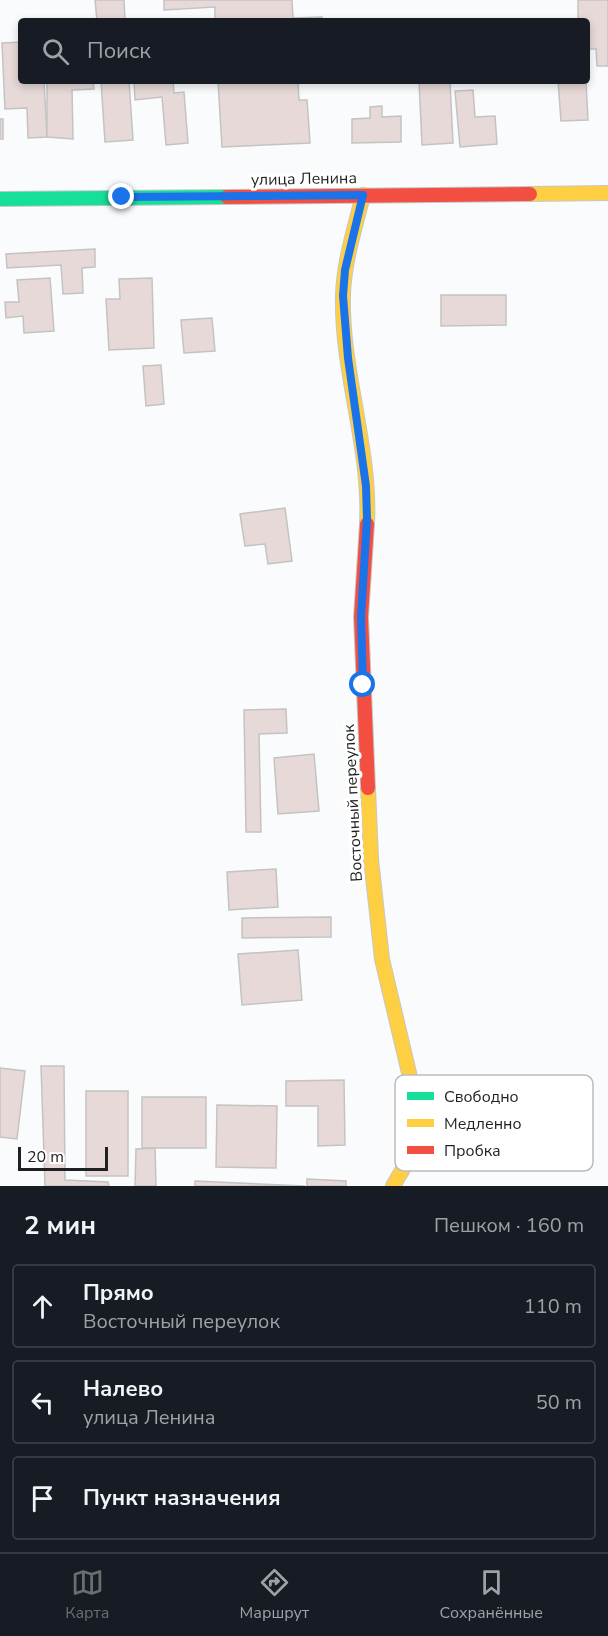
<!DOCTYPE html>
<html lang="ru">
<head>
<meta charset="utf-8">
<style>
	:root { --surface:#171b24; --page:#242831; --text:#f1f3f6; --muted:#9ea1a6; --line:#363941; --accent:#6c6d6e }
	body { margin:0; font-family:"Nunito Sans",sans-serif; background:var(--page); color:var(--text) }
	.scale { position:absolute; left:18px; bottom:15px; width:90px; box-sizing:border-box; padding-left:6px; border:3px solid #1f2021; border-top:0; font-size:16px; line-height:21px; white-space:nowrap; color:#1f2021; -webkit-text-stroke:4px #fff; paint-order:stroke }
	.stop { position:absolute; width:18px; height:18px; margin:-14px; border:4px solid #1a73e8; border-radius:50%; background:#fff }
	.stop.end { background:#1a73e8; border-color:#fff; box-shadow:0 2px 6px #0008 }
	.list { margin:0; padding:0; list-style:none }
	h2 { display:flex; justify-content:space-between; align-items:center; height:78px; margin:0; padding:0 24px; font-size:26px }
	h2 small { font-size:20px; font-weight:400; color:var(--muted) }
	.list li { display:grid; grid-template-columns:39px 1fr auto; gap:18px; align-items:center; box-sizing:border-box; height:84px; margin:0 12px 12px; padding:0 12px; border:2px solid var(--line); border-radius:6px }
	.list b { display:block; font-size:22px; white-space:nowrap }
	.list p { margin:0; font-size:20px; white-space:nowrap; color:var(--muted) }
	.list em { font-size:20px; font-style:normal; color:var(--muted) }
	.icon { flex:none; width:33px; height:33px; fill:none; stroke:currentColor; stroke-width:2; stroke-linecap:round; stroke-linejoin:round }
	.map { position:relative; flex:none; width:608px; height:1186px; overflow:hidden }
	.search { position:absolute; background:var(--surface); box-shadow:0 3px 9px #0003; left:18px; right:18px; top:18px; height:66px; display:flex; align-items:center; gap:15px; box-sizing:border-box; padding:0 21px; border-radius:6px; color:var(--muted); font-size:22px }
	.sheet { height:366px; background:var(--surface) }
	nav { display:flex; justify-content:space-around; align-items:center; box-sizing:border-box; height:84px; border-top:2px solid var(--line); background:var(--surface); font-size:16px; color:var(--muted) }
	nav a { display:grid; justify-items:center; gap:3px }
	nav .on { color:var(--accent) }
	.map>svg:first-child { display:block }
</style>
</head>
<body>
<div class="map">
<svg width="608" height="1186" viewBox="0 0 608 1186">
	<rect width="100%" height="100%" fill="#fafbfc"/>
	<!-- building -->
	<g fill="#e6d9d7" stroke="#c4c3c3" stroke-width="1.5">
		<path d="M 95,0 L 124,0 L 125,21 L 97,21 Z"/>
		<path d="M 164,0 L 292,0 L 293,18 L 322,17 L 322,21 L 215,21 L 215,7 L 164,10 Z"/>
		<path d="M 578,0 L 608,0 L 608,66 L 597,66 L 596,49 L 587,49 L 587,21 L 578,21 Z"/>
		<path d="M 21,42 L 21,81 L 44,81 L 47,137 L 28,138 L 27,108 L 5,109 L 2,43 Z"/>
		<path d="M 47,81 L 93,81 L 94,89 L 72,90 L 73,139 L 47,137 Z"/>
		<path d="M 101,81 L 129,81 L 133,140 L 105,142 Z"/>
		<path d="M 134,81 L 173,81 L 174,93 L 184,92 L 188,143 L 166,145 L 162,97 L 135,100 Z"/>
		<path d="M 218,81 L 298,81 L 299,100 L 307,100 L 310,143 L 222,147 Z"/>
		<path d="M 419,81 L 450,81 L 453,143 L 422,145 Z"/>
		<path d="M 558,81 L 586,81 L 588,120 L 561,121 Z"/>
		<path d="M 473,90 L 475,117 L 495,116 L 497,144 L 460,147 L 455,91 Z"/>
		<path d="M 382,106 L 382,117 L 401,116 L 401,142 L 352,143 L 352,119 L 370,118 L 370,107 Z"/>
		<rect x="0" y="119" width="3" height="20"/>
		<path d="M 95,249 L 95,267 L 82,268 L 83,293 L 63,294 L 61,265 L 7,268 L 6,254 Z"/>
		<path d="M 50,278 L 54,331 L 24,333 L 23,316 L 6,318 L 5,302 L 19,302 L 17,280 Z"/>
		<path d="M 152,278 L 154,348 L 109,350 L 106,299 L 120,299 L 119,279 Z"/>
		<path d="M 441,295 L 506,295 L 506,325 L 441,326 Z"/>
		<path d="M 212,318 L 215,351 L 184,353 L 181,320 Z"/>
		<path d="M 161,365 L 164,404 L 146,406 L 143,366 Z"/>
		<path d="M 285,508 L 292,561 L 268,564 L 265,544 L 245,546 L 240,514 Z"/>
		<path d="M 286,709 L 287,733 L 259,734 L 261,832 L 246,832 L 244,710 Z"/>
		<path d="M 314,754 L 319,811 L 278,814 L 274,758 Z"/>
		<path d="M 276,869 L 278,907 L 229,910 L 227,872 Z"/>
		<path d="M 331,917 L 331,937 L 242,938 L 242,918 Z"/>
		<path d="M 298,950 L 302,1000 L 242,1005 L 238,954 Z"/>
		<path d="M 41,1066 L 64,1066 L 65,1180 L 108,1182 L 109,1186 L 45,1186 Z"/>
		<path d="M 0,1068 L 25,1071 L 17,1139 L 0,1137 Z"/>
		<path d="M 344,1080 L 345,1145 L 318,1146 L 318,1106 L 286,1106 L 286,1081 Z"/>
		<rect x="86" y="1091" width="42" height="85"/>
		<rect x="142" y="1097" width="64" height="51"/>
		<path d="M 217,1105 L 277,1106 L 276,1168 L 216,1167 Z"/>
		<path d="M 155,1148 L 156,1186 L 135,1186 L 136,1149 Z"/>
		<path d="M 307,1179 L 346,1181 L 346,1186 L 307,1186 Z"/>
		<path d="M 195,1181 L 305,1186 L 195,1186 Z"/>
	</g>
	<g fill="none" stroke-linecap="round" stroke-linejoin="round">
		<!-- fast casing -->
		<g stroke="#c6c7c8" stroke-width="16">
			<path id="fast" d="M 0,199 L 227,197"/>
		</g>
		<!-- slow casing -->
		<g stroke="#c6c7c8" stroke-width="16">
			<g id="slow">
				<path d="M 530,194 L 608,193"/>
				<path d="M 363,195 C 355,228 344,261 343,295 C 341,372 371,447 367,524"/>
				<path d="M 368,788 L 371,859 L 382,959 L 419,1115 L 414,1150 L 393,1186"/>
			</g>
		</g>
		<!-- jam casing -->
		<g stroke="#c6c7c8" stroke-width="16">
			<g id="jam">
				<path d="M 227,197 L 530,194"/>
				<path d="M 367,524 L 361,617 L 368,788"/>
			</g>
		</g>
		<!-- fast -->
		<use href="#fast" stroke="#16e098" stroke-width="14"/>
		<!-- slow -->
		<use href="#slow" stroke="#ffcf43" stroke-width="14"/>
		<!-- jam -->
		<use href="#jam" stroke="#f24e42" stroke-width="14"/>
	</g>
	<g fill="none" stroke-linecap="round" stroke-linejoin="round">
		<!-- route -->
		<path stroke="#1a73e8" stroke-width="8" d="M 122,197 L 363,195 L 345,270 L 343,296 L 348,358 L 366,486 L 367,519 L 361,617 L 363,685"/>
	</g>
	<g text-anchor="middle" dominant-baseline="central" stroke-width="6" stroke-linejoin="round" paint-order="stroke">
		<!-- street labels -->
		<g font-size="16" fill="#1f2021" stroke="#fff">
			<text transform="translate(304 179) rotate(-1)">улица Ленина</text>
			<text transform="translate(353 803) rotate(-93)">Восточный переулок</text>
		</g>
	</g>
	<!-- legend -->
	<rect x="395" y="1075" width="198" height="96" rx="9" fill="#fff" stroke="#bcbcbc" stroke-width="1.5"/>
	<rect x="407" y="1092" width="27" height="8" fill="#16e098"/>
	<rect x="407" y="1119" width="27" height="8" fill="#ffcf43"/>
	<rect x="407" y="1146" width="27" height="8" fill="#f24e42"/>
	<g font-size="16" fill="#1f2021">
		<text x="444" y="1102">Свободно</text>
		<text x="444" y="1129">Медленно</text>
		<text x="444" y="1156">Пробка</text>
	</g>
</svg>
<div class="scale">20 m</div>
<div class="stop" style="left:363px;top:685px"></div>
<div class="stop end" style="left:122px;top:197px"></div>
<div class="search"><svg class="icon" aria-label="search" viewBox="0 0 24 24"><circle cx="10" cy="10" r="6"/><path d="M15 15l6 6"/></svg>Поиск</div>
</div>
<section class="sheet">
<h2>2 мин<small>Пешком · 160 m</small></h2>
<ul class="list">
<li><svg class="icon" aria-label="ahead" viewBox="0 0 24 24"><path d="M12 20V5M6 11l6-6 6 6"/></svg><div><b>Прямо</b><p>Восточный переулок</p></div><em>110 m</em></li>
<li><svg class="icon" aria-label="left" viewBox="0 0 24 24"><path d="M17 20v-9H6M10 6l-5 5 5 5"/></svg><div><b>Налево</b><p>улица Ленина</p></div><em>50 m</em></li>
<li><svg class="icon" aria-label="arrive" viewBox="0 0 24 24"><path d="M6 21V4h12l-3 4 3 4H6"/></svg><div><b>Пункт назначения</b></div></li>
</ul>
</section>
<nav>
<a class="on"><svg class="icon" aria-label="map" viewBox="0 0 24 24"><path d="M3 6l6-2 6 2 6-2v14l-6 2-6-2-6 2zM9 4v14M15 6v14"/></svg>Карта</a>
<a><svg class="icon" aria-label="directions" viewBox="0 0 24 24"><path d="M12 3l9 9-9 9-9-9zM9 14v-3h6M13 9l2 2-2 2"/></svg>Маршрут</a>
<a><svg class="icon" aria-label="saved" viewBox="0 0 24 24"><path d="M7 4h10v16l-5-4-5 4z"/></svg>Сохранённые</a>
</nav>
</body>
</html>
